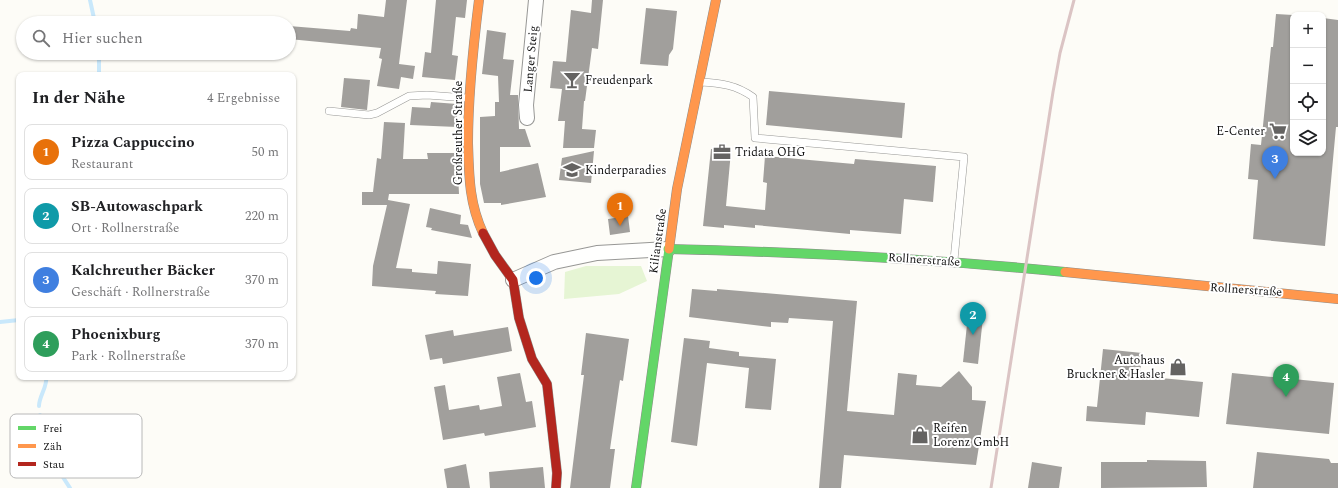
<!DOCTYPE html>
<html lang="de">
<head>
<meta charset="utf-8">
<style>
	:root { --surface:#fff; --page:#f6f6f6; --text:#202124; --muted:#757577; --line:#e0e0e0; --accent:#646362 }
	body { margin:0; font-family:Spectral,serif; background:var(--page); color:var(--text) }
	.controls { position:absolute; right:12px; top:12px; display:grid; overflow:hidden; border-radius:8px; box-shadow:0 1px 3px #0004 }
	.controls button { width:36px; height:36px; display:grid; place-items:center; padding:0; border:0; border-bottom:1px solid var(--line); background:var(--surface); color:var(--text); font:20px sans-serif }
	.you { position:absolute; left:536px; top:278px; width:14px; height:14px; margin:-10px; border:3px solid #fff; border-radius:50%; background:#1a73e8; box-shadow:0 0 0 6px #1a73e833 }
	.badge { display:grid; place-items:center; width:26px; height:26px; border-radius:50%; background:var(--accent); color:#fff; font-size:13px; font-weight:700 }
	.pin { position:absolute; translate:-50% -33px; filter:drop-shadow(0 1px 2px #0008) }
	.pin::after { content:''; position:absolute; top:21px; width:14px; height:12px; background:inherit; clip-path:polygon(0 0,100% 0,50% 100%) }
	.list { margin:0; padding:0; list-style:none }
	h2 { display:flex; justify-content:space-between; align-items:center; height:52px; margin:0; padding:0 16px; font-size:17px }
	h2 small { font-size:13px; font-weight:400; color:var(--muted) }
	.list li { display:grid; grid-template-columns:26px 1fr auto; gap:12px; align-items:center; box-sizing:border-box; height:56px; margin:0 8px 8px; padding:0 8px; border:1px solid var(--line); border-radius:8px }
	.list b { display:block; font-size:15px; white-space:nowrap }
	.list p { margin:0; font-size:13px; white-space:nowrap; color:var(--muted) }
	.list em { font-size:13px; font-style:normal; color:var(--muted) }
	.icon { flex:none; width:22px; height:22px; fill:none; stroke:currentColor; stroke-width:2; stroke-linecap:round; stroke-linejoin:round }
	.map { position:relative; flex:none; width:1338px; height:488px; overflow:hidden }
	.search { position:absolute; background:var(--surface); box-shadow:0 1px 3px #0004; left:16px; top:16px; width:280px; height:44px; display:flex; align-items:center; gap:10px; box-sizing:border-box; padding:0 14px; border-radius:22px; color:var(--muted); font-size:15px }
	.panel { position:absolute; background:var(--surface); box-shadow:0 1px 3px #0004; left:16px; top:72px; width:280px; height:308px; border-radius:8px }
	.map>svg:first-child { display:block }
</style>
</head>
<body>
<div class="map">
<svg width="1338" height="488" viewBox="0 0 1338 488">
	<rect width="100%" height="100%" fill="#fdfcf7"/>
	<!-- green -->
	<path fill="#e6f5d4" d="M 586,266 L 641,266 L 647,281 L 619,294 L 564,299 L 565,272 Z"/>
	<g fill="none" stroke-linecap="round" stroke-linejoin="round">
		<!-- stream -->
		<g stroke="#c9e8fb" stroke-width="4">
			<path d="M 90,0 L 95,23"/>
			<path d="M 99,53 L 99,75"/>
			<path d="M 0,322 L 19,320"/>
			<path d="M 39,406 C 39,396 48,386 46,377"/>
			<path d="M 40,415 L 59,471 L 70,488"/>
		</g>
	</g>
	<!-- building -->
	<g fill="#a19f9c">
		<path d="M 386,0 L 407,0 L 399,64 L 415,66 L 413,79 L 401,77 L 399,89 L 377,86 L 382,59 L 379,58 L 381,48 L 289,39 L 289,26 L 350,31 L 351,28 L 357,29 L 358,14 L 384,17 Z"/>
		<path d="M 436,0 L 467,0 L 465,18 L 456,17 L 452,55 L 458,56 L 455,80 L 422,77 L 425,52 L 431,53 Z"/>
		<path d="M 592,0 L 603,0 L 598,49 L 592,48 L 585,101 L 584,101 L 582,129 L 596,130 L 594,148 L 563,148 L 565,121 L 558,121 L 562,89 L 550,88 L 553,61 L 566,62 L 571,10 L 591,13 Z"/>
		<path d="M 646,8 L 677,11 L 673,49 L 669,55 L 668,66 L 640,64 Z"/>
		<path d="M 1276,14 L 1293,15 L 1293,153 L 1323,153 L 1323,18 L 1338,20 L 1338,127 L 1336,127 L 1325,246 L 1253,239 L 1258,180 L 1248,179 L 1251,144 L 1261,145 L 1271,47 L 1273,47 Z"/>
		<path d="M 487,30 L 506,33 L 503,59 L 514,60 L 510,95 L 518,95 L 519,129 L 525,129 L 531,147 L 500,147 L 500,172 L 538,163 L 546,197 L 501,205 L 501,203 L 484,203 L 480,184 L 480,117 L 495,116 L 495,102 L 499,102 L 498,76 L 482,74 Z"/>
		<path d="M 344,78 L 370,80 L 367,110 L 341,107 Z"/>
		<path d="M 769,91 L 905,103 L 902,138 L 766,125 Z"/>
		<path d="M 431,102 L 457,104 L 457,127 L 410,125 L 412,107 L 430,108 Z"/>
		<path d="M 384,122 L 405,123 L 403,159 L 428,159 L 427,153 L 457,153 L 459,194 L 389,194 L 388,200 L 410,204 L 396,268 L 412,269 L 412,272 L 437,274 L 438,261 L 471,264 L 468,296 L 435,294 L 436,291 L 372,286 L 373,266 L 387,205 L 362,205 L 362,192 L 373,192 L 377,158 L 381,159 Z"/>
		<path d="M 711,149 L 731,151 L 726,206 L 765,210 L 767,183 L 763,182 L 765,156 L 854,164 L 855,159 L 936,166 L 933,202 L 904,199 L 901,234 L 850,230 L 850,234 L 755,225 L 755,228 L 724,225 L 724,228 L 703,226 Z"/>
		<path d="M 594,151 L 591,183 L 559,180 L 562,158 Z"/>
		<path d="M 430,208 L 461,215 L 460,224 L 468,225 L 472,238 L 431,230 L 432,228 L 426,227 Z"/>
		<path d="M 628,216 L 630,232 L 610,235 L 608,219 Z"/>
		<path d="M 692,289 L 717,291 L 717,289 L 857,301 L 847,411 L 894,415 L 898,373 L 917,375 L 916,385 L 941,387 L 959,371 L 972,387 L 972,400 L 986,401 L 976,465 L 844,455 L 841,488 L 819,488 L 833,321 L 789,318 L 788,323 L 771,322 L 771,327 L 689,317 Z"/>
		<path d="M 969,306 L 984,308 L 978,364 L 963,362 Z"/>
		<path d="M 508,327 L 512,351 L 443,364 L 442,358 L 430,360 L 425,335 L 453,330 L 454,336 Z"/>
		<path d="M 586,333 L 629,339 L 623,381 L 620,380 L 610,449 L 615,449 L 610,488 L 570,488 L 584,375 L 581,375 Z"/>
		<path d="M 684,338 L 710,341 L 709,348 L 739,352 L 739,356 L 776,359 L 771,410 L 745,408 L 749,368 L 707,363 L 697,446 L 671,442 Z"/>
		<path d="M 1103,349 L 1142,353 L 1140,376 L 1203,382 L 1199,417 L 1146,412 L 1145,425 L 1086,421 L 1087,406 L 1097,407 Z"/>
		<path d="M 520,373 L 526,402 L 532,401 L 536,427 L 485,436 L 484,433 L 443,440 L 434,387 L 445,385 L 449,410 L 479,405 L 480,410 L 502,406 L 497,377 Z"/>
		<path d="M 1232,373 L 1334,383 L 1329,434 L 1226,424 Z"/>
		<path d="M 1257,452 L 1329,459 L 1331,463 L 1338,463 L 1338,488 L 1253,488 Z"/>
		<path d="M 1147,460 L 1206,461 L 1207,487 L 1101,488 L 1101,462 L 1147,462 Z"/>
		<path d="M 1032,462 L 1062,467 L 1059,488 L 1028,488 Z"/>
		<path d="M 466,464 L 470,488 L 447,488 L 444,469 Z"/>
		<path d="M 543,467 L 545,488 L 490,488 L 489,472 Z"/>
	</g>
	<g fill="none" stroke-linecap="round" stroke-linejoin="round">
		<!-- lane casing -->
		<g stroke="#979795" stroke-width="8">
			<g id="lane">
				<path d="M 700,82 C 721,83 736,85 753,97 L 755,138 L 964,157 L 954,260"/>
				<path d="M 329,111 L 369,115 L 377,113 L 409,96 L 427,95 L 467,98"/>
			</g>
		</g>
		<!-- street casing -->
		<g stroke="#979795" stroke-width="16">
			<g id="street">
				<path d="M 527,118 L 526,105 L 536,0"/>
				<path d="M 513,280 L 554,262 L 597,253 L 668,249"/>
			</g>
		</g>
		<!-- fast casing -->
		<g stroke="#8e8d8b" stroke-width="10">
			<g id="fast">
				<path d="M 668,249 C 800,252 933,259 1065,272"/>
				<path d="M 636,488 L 669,249"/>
			</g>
		</g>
		<!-- slow casing -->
		<g stroke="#8e8d8b" stroke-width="10">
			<g id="slow">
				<path d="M 479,0 C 473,48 468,95 468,143 C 469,175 469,203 483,233"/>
				<path d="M 669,249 L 677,189 L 716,0"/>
				<path d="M 1065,272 L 1338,299"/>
			</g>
		</g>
		<!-- jam casing -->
		<g stroke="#8e8d8b" stroke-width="10">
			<path id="jam" d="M 483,233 L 495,255 L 513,280 L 519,318 L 532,359 L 547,384 L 557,473 L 556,488"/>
		</g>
		<!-- lane -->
		<use href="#lane" stroke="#fffffe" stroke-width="7"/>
		<!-- street -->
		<use href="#street" stroke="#fffffe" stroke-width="14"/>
		<!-- fast -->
		<use href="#fast" stroke="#63d668" stroke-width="9"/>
		<!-- slow -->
		<use href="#slow" stroke="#ff974d" stroke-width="9"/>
		<!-- jam -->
		<use href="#jam" stroke="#b3261e" stroke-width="9"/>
		<!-- rail -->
		<path stroke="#dbc4c4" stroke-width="3" d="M 991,488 L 1053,92 L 1060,53 L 1074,0"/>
	</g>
	<!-- icons -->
	<defs>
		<g id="bar-bare" transform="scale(1.38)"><path d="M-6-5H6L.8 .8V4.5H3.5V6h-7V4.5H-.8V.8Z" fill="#646362" stroke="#fff" stroke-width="2.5" paint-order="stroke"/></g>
		<g id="supermarket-bare" transform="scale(1.38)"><path d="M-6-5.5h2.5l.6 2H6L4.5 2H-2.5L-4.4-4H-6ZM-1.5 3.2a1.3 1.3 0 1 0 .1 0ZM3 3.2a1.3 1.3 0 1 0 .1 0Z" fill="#646362" stroke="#fff" stroke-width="2.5" paint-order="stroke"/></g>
		<g id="office-bare" transform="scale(1.38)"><path d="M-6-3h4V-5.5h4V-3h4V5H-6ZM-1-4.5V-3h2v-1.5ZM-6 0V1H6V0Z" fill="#646362" stroke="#fff" stroke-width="2.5" paint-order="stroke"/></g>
		<g id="school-bare" transform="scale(1.38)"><path d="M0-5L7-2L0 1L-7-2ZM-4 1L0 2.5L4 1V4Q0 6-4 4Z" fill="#646362" stroke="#fff" stroke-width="2.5" paint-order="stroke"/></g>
		<g id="shop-bare" transform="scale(1.38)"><path d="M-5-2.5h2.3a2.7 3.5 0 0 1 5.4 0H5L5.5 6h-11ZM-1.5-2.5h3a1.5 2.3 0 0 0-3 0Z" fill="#646362" stroke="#fff" stroke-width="2.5" paint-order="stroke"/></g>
	</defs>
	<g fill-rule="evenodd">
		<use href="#bar-bare" x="572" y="80"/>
		<use href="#supermarket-bare" x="1278" y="131"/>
		<use href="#office-bare" x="722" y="152"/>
		<use href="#school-bare" x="572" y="170"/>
		<use href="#shop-bare" x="1178" y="367"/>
		<use href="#shop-bare" x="920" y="435"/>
	</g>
	<g text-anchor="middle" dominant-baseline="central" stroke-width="4" stroke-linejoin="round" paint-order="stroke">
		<!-- street labels -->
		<g font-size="12" fill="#111" stroke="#fff">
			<text transform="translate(531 59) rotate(-85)">Langer Steig</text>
			<text transform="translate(458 133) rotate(-90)">Großreuther Straße</text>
			<text transform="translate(658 241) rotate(-82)">Kilianstraße</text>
			<text transform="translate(924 260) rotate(4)">Rollnerstraße</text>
			<text transform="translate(1246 290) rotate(4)">Rollnerstraße</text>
		</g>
		<!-- poi labels -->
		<g font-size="12" fill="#111" stroke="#fff" text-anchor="start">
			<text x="585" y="80">Freudenpark</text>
			<text x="1265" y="131" text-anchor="end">E-Center</text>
			<text x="735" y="152">Tridata OHG</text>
			<text x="585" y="170">Kinderparadies</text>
			<text x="1165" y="360" text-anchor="end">Autohaus<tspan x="1165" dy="14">Bruckner &amp; Hasler</tspan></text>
			<text x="933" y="428">Reifen<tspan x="933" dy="14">Lorenz GmbH</tspan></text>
		</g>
	</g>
	<!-- legend -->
	<rect x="10" y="414" width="132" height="64" rx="6" fill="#fff" stroke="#b8b8b8" stroke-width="1"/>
	<rect x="18" y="426" width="18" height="4" fill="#63d668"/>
	<rect x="18" y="444" width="18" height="4" fill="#ff974d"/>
	<rect x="18" y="462" width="18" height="4" fill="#b3261e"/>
	<g font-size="11" fill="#111">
		<text x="43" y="432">Frei</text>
		<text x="43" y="450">Zäh</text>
		<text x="43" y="468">Stau</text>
	</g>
</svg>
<div class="controls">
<button>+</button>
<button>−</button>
<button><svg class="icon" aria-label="locate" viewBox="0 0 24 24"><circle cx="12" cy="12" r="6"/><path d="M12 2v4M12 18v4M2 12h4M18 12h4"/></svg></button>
<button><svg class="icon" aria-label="layers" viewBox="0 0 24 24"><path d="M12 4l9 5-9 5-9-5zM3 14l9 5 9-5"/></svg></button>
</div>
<div class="you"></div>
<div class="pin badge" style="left:620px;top:226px;background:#e8710a">1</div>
<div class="pin badge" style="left:973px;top:335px;background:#0f9aa8">2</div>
<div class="pin badge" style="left:1275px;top:179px;background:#3f7fe0">3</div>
<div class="pin badge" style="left:1286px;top:397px;background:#2e9e5b">4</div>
<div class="search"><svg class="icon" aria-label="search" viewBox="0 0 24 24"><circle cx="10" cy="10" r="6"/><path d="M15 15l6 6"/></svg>Hier suchen</div>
<section class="panel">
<h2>In der Nähe<small>4 Ergebnisse</small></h2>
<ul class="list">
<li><span class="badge" style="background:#e8710a">1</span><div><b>Pizza Cappuccino</b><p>Restaurant</p></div><em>50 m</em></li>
<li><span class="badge" style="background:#0f9aa8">2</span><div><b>SB-Autowaschpark</b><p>Ort · Rollnerstraße</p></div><em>220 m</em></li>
<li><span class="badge" style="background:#3f7fe0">3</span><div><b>Kalchreuther Bäcker</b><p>Geschäft · Rollnerstraße</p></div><em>370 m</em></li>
<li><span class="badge" style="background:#2e9e5b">4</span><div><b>Phoenixburg</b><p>Park · Rollnerstraße</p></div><em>370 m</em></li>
</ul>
</section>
</div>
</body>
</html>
